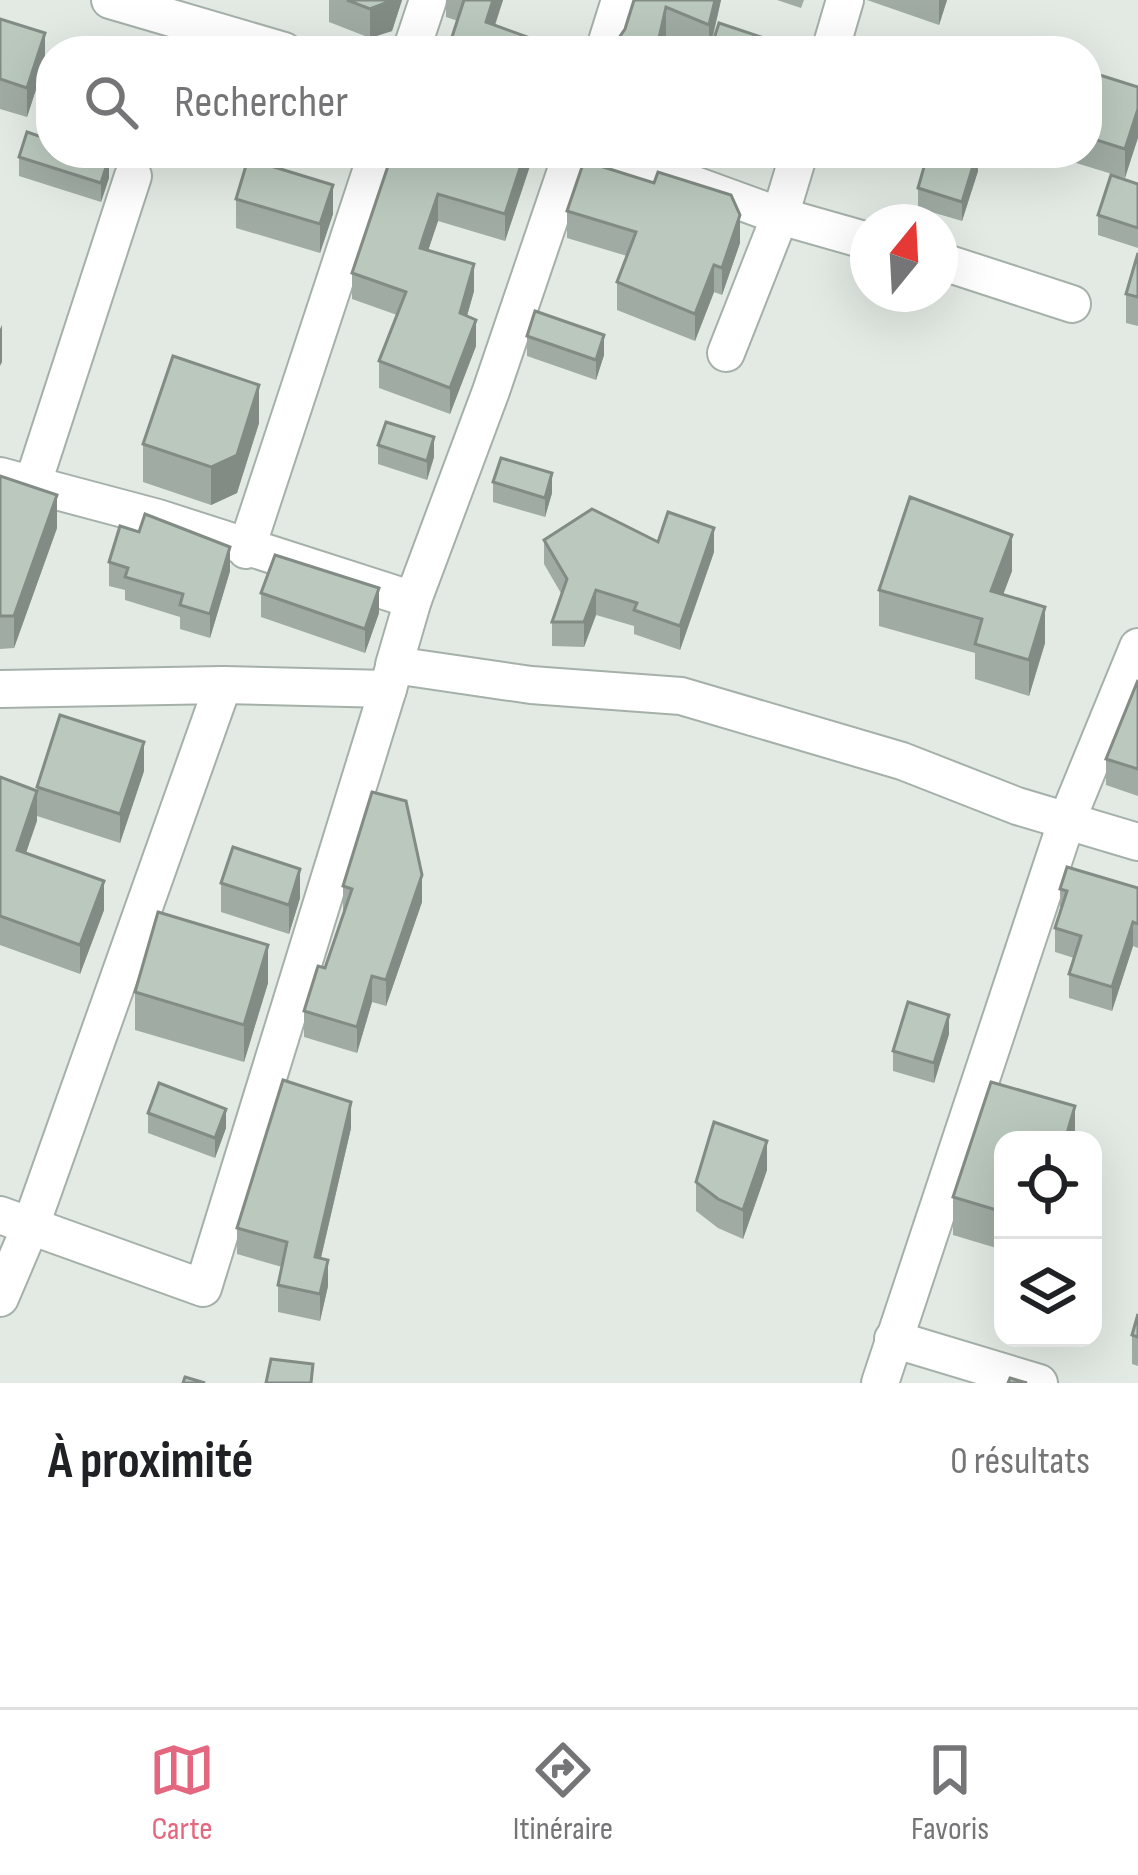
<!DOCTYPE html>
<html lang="fr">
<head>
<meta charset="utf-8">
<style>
	:root { --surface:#fff; --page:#f6f6f6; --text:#202124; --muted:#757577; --line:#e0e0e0; --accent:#e3677f }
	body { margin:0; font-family:"Sofia Sans Condensed",sans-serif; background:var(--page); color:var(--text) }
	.controls { position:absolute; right:36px; bottom:36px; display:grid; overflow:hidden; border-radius:24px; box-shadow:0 12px 48px #0002 }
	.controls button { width:108px; height:108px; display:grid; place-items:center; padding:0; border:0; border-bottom:3px solid var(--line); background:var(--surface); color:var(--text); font:60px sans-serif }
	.compass { position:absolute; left:850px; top:204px; width:108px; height:108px; border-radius:50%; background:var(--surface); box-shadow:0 12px 48px #0002; rotate:18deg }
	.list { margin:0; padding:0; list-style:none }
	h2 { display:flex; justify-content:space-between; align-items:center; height:156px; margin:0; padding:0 48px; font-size:51px }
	h2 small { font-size:39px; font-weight:400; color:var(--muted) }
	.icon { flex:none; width:66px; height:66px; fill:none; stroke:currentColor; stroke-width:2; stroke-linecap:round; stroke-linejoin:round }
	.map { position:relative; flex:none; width:1138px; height:1383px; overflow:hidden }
	.search { position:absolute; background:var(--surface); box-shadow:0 12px 48px #0002; left:36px; right:36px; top:36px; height:132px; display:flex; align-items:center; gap:30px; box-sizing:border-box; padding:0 42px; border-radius:48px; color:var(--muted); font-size:45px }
	.sheet { height:324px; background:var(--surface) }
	nav { display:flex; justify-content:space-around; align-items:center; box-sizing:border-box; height:168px; border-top:3px solid var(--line); background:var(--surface); font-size:33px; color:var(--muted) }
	nav a { display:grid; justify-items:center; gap:6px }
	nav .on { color:var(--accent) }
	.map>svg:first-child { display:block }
</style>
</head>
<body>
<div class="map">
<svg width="1138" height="1383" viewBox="0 0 1138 1383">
	<rect width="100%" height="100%" fill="#e2eae3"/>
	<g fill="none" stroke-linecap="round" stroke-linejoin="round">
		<!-- minor casing -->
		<g stroke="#a5b1a8" stroke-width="40">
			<g id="minor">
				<path d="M 110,0 L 284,51"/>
				<path d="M 411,51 L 428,0"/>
				<path d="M 604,51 L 620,0"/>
				<path d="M 830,51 L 845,0"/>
				<path d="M 607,153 L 780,216 L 868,241"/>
				<path d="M 940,261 L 1072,304"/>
				<path d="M 726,353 L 780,216 L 799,153"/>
				<path d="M 0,476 L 158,518 L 413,600 L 394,665 L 531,685 L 681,696 L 902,761 L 1017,806 L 1138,842"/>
				<path d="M 32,486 L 133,176"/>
				<path d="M 246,550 L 377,153"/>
				<path d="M 413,600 L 491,391 L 572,153"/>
				<path d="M 0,689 L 223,685 L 388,689 L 394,667"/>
				<path d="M 0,1215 L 203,1288 L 388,689"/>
				<path d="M 0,1298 L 31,1225 L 223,685"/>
				<path d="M 893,1339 L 1039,1383"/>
				<path d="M 880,1383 L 1067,820 L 1138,647"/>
			</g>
		</g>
		<!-- minor -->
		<use href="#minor" stroke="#fff" stroke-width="36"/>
	</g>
	<!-- wall -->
	<g fill="#a0aca3">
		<path d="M 329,0 L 402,0 L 392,31 L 370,38 L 329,22 Z"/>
		<path d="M 446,0 L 503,0 L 495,26 L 563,51 L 451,51 L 451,40 L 458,21 L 446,17 Z"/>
		<path d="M 634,0 L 721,0 L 710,51 L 701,51 L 666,37 L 618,39 L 625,29 Z"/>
		<path d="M 777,0 L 804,0 L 801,8 Z"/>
		<path d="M 867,0 L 947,0 L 939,25 Z"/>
		<path d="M 0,19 L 45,62 L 27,117 L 0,109 Z"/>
		<path d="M 1087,71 L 1138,87 L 1125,178 L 1063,159 L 1063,153 L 1087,153 Z"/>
		<path d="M 534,153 L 505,241 L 438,221 L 428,250 L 474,291 L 467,316 L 476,346 L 450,414 L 379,388 L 379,361 L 397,315 L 352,299 L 352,273 L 394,165 Z"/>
		<path d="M 723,153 L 763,153 L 749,161 Z"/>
		<path d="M 19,157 L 109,178 L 101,202 L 19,176 Z"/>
		<path d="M 978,171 L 962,221 L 918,208 L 918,188 Z"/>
		<path d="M 1138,184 L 1138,248 L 1098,235 L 1098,215 Z"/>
		<path d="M 236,199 L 333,214 L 320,253 L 236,228 Z"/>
		<path d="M 567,211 L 740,243 L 722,295 L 714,292 L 695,341 L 617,310 L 617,282 L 627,256 L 567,238 Z"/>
		<path d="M 1138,253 L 1138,326 L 1126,323 L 1126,294 Z"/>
		<path d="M 527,336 L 604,355 L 596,380 L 527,356 Z"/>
		<path d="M 259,423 L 237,493 L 211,505 L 143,482 L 143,444 Z"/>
		<path d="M 378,445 L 434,457 L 427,480 L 378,464 Z"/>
		<path d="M 0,476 L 57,528 L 14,648 L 0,649 Z"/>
		<path d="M 493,482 L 552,493 L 545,517 L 493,502 Z"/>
		<path d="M 544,540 L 658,542 L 714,552 L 680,650 L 634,634 L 634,626 L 596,615 L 584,647 L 552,646 L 552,622 L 562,595 L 544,564 Z"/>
		<path d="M 109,562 L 230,571 L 210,638 L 180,629 L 180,617 L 125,600 L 125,590 L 109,586 Z"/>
		<path d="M 1012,571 L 1003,594 L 1045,643 L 1029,696 L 975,679 L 975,653 L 879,626 L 879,590 Z"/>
		<path d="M 261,593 L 379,613 L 365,653 L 261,617 Z"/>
		<path d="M 1138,680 L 1138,796 L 1106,785 L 1106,759 Z"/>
		<path d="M 144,771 L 120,843 L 37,816 L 26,853 L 104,910 L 80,974 L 0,945 L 0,777 L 37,791 L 37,787 Z"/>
		<path d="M 221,883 L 300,898 L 289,934 L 221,912 Z"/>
		<path d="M 343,886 L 422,902 L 386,1006 L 372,1002 L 357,1053 L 304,1037 L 304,1011 L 325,968 L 344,912 L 343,912 Z"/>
		<path d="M 1138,888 L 1138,948 L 1133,946 L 1112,1011 L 1069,998 L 1069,974 L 1074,958 L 1055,952 L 1055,928 L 1060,912 L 1060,889 Z"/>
		<path d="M 268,983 L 244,1062 L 135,1030 L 135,992 Z"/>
		<path d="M 949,1034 L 934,1083 L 893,1071 L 893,1051 Z"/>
		<path d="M 991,1082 L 1075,1106 L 1075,1140 L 1003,1140 L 1003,1250 L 953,1235 L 953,1197 Z"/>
		<path d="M 148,1113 L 226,1128 L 215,1158 L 148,1133 Z"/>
		<path d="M 351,1128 L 321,1258 L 328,1286 L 320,1321 L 278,1312 L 278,1285 L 282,1267 L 237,1254 L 237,1228 Z"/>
		<path d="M 767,1170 L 743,1239 L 718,1228 L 696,1211 L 696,1182 Z"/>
		<path d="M 1138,1314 L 1138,1366 L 1132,1364 L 1132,1335 Z"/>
	</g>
	<!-- shaded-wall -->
	<g fill="#828c84">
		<path d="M 393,0 L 402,0 L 392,31 L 370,38 L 370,9 Z"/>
		<path d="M 493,0 L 503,0 L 486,51 L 486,22 Z"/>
		<path d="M 715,0 L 721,0 L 709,51 L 709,25 Z"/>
		<path d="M 939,0 L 947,0 L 939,25 Z"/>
		<path d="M 666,7 L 666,37 L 662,51 L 656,51 Z"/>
		<path d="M 45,33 L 45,62 L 27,117 L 27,88 Z"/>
		<path d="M 1138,109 L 1138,138 L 1125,178 L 1125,149 Z"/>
		<path d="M 525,153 L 534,154 L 505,241 L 505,214 Z"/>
		<path d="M 749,153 L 763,153 L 749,161 Z"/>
		<path d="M 978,153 L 978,171 L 962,221 L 962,202 Z"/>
		<path d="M 109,158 L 109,178 L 101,202 L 101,183 Z"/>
		<path d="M 333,185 L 333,214 L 320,253 L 320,224 Z"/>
		<path d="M 438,194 L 438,221 L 420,275 L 420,248 Z"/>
		<path d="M 740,215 L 740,243 L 722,295 L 722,268 Z"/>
		<path d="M 474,264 L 474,291 L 460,340 L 460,313 Z"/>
		<path d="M 714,265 L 714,292 L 695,341 L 695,314 Z"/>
		<path d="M 476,320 L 476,346 L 450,414 L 450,388 Z"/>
		<path d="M 2,325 L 2,362 L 0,366 L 0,329 Z"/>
		<path d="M 604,335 L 604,355 L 596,380 L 596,360 Z"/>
		<path d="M 259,385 L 259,423 L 237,493 L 211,505 L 211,467 Z"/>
		<path d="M 434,437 L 434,457 L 427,480 L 427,461 Z"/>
		<path d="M 552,473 L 552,493 L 545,517 L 545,498 Z"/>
		<path d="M 57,495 L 57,528 L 14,648 L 14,616 Z"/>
		<path d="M 714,528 L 714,552 L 680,650 L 680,626 Z"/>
		<path d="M 1012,535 L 1012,571 L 991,627 L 991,591 Z"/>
		<path d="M 230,547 L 230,571 L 210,638 L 210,614 Z"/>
		<path d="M 379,588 L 379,613 L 365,653 L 365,629 Z"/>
		<path d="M 596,590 L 596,615 L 584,647 L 584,622 Z"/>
		<path d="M 1045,607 L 1045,643 L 1029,696 L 1029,660 Z"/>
		<path d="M 144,742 L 144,771 L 120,843 L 120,814 Z"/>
		<path d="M 37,791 L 37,821 L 17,879 L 17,850 Z"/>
		<path d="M 300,869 L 300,898 L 289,934 L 289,905 Z"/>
		<path d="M 422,875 L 422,902 L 386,1006 L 386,980 Z"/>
		<path d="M 104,881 L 104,910 L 80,974 L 80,945 Z"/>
		<path d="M 1133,922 L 1133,946 L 1112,1011 L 1112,987 Z"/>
		<path d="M 268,945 L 268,983 L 244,1062 L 244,1025 Z"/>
		<path d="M 372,976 L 372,1002 L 357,1053 L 357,1027 Z"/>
		<path d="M 949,1015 L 949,1034 L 934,1083 L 934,1063 Z"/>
		<path d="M 351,1102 L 351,1128 L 315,1283 L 315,1257 Z"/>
		<path d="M 1075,1106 L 1075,1140 L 1065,1140 Z"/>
		<path d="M 226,1109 L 226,1128 L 215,1158 L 215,1138 Z"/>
		<path d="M 767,1141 L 767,1170 L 743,1239 L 743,1210 Z"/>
		<path d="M 328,1260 L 328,1286 L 320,1321 L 320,1294 Z"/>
	</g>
	<!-- building -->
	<g fill="#bac8bd" stroke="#828c84" stroke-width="3">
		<path d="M 347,0 L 393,0 L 370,9 Z"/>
		<path d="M 464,0 L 493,0 L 486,22 L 563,50 L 483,51 L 451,40 Z"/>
		<path d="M 634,0 L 715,0 L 709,25 L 666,7 L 656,51 L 603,51 L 604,44 L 618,39 L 625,29 Z"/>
		<path d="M 0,19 L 45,33 L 27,88 L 0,79 Z"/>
		<path d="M 719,23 L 791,47 L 790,51 L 710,51 Z"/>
		<path d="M 1087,71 L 1138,87 L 1138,109 L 1125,149 L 1087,137 Z"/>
		<path d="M 27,132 L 51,140 L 51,153 L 93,153 L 109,158 L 101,183 L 19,157 Z"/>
		<path d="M 396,153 L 525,153 L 505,214 L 438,194 L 424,235 L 420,248 L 474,264 L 460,313 L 476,320 L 450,388 L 379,361 L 406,292 L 352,273 L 389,163 L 394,165 Z"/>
		<path d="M 928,153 L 977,153 L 962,202 L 918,188 Z"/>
		<path d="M 248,159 L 333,185 L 320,224 L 236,199 Z"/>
		<path d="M 584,161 L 654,183 L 658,172 L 731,195 L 740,215 L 722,268 L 714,265 L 695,314 L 617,282 L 636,232 L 567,211 Z"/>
		<path d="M 1111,175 L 1138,184 L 1138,228 L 1098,215 Z"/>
		<path d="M 1138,253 L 1138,297 L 1126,294 Z"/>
		<path d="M 535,311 L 604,335 L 596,360 L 527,336 Z"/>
		<path d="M 173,356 L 259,385 L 237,455 L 211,467 L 143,444 Z"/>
		<path d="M 386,422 L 434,437 L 427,461 L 378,445 Z"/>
		<path d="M 501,458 L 552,473 L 545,498 L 493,482 Z"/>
		<path d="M 0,476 L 57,495 L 14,616 L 0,616 Z"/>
		<path d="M 910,497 L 1012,535 L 991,591 L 1045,607 L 1029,660 L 975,644 L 982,619 L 879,590 Z"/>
		<path d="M 592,509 L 658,542 L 668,512 L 714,528 L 680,626 L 634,610 L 637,603 L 596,590 L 584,622 L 552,622 L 567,579 L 544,540 Z"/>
		<path d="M 145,514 L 230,547 L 210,614 L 180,605 L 183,594 L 125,577 L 128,568 L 109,562 L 120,526 L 139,532 Z"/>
		<path d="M 275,555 L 379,588 L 365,629 L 261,593 Z"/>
		<path d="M 1138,680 L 1138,769 L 1106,759 Z"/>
		<path d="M 60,715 L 144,742 L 120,814 L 37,787 Z"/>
		<path d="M 0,777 L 37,791 L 17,850 L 104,881 L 80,945 L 0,916 Z"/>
		<path d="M 372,792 L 406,801 L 422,875 L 386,980 L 372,976 L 357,1027 L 304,1011 L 318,966 L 325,968 L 352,889 L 343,886 Z"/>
		<path d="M 233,847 L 300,869 L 289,905 L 221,883 Z"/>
		<path d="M 1067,867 L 1138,888 L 1138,924 L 1133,922 L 1112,987 L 1069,974 L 1081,936 L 1055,928 L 1067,891 L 1060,889 Z"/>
		<path d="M 158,912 L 268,945 L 244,1025 L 135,992 Z"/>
		<path d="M 908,1002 L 949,1015 L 934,1063 L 893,1051 Z"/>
		<path d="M 283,1080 L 351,1102 L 315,1257 L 328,1260 L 320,1294 L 278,1285 L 287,1242 L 237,1228 Z"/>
		<path d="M 991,1082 L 1075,1106 L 1065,1140 L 1003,1140 L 1003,1212 L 953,1197 Z"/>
		<path d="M 159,1083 L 226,1109 L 215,1138 L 148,1113 Z"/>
		<path d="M 714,1122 L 767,1141 L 743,1210 L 718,1199 L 696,1182 Z"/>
		<path d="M 1138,1314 L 1138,1337 L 1132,1335 Z"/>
		<path d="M 271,1359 L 313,1364 L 311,1383 L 266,1383 Z"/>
		<path d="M 185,1377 L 205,1383 L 183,1383 Z"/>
		<path d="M 1010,1378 L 1027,1383 L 1008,1383 Z"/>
	</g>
</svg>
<div class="controls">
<button><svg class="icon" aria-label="locate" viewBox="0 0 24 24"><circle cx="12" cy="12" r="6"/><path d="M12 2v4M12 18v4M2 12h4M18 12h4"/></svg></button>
<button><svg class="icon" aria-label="layers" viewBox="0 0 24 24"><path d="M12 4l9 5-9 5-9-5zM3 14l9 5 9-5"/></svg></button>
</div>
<svg class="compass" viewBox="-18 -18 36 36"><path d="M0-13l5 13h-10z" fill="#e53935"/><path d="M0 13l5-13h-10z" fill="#757577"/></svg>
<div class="search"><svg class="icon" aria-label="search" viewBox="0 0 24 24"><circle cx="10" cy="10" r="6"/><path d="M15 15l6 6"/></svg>Rechercher</div>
</div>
<section class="sheet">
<h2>À proximité<small>0 résultats</small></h2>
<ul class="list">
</ul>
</section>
<nav>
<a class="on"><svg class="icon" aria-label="map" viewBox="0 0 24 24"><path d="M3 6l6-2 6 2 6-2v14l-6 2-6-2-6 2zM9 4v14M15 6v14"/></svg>Carte</a>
<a><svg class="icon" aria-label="directions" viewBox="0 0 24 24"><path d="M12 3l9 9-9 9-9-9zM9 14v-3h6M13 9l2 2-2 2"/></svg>Itinéraire</a>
<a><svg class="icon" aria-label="saved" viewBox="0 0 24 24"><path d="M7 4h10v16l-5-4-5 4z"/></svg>Favoris</a>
</nav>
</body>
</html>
